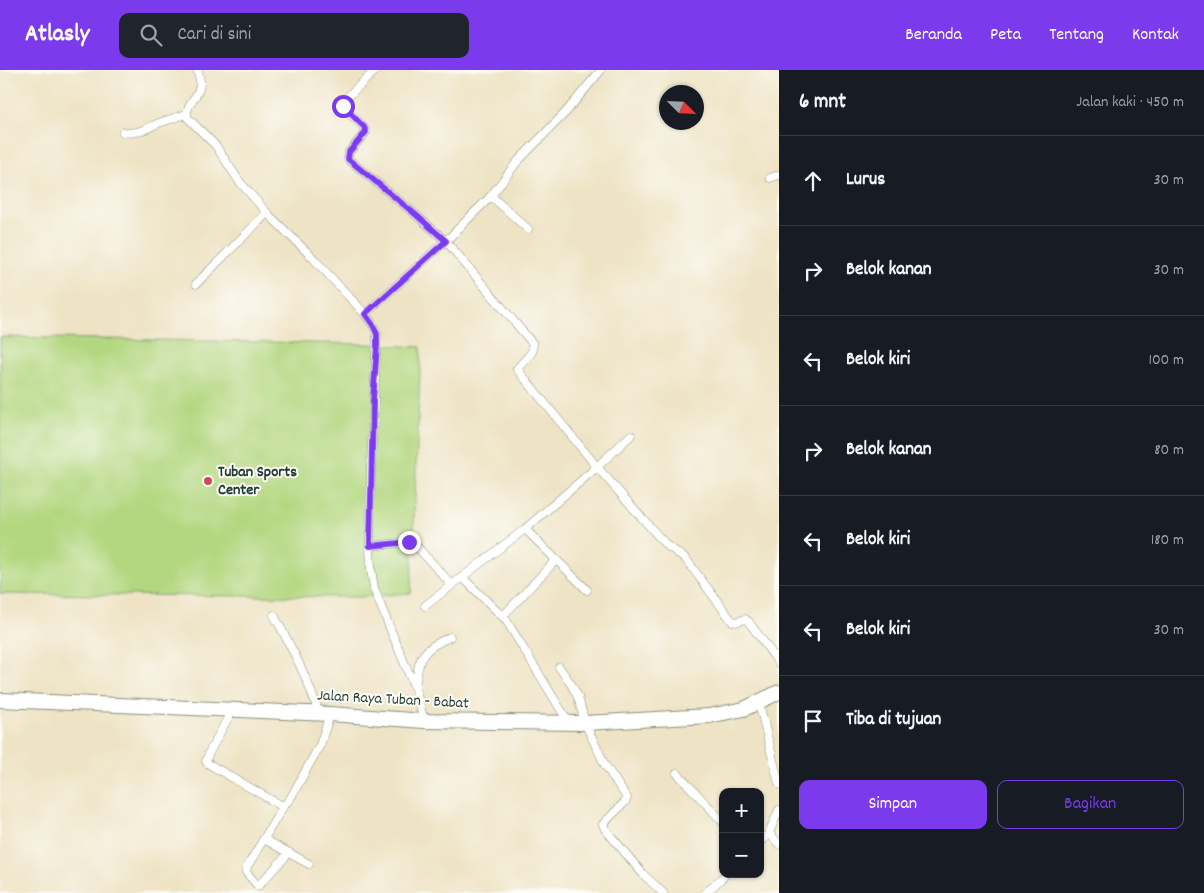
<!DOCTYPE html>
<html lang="id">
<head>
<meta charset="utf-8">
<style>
	:root { --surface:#171b24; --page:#20242c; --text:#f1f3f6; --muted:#9ea1a6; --line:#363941; --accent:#7c3aed }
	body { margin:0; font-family:Dekko,sans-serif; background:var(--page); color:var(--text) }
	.controls { position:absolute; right:15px; bottom:15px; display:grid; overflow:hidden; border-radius:10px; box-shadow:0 1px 4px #0004 }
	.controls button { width:45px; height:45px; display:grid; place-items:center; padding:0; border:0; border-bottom:1px solid var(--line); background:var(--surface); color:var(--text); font:25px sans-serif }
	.compass { position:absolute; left:659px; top:15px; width:45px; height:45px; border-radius:50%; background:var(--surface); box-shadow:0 1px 4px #0004; rotate:114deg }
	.stop { position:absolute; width:15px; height:15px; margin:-11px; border:4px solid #7c3aed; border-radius:50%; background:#fff }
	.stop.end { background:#7c3aed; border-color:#fff; box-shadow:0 1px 5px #0008 }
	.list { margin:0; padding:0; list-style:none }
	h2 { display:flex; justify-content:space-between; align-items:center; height:65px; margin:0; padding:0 20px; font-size:21px }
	h2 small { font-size:16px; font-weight:400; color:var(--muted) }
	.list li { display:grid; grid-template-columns:32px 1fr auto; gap:15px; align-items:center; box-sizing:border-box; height:90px; padding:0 20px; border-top:1px solid var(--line) }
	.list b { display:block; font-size:19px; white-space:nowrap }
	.list em { font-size:16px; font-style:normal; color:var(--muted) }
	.actions { display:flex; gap:10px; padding:15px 20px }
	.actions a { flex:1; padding:11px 0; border:1px solid var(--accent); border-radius:10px; text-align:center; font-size:18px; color:var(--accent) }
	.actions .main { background:var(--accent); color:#fff }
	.icon { flex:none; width:28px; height:28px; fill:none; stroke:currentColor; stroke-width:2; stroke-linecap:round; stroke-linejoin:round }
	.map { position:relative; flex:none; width:779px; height:823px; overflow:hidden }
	header { display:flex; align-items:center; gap:30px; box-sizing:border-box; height:70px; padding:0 25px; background:var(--accent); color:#fff }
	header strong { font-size:24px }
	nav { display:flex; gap:28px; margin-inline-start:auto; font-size:18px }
	.search { width:350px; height:45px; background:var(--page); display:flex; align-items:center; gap:12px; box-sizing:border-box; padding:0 18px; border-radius:10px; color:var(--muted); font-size:19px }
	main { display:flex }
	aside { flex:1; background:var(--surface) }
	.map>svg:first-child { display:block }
</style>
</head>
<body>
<header>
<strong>Atlasly</strong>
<div class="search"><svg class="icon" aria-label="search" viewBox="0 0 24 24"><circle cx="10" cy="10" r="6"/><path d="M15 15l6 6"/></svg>Cari di sini</div>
<nav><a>Beranda</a><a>Peta</a><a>Tentang</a><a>Kontak</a></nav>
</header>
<main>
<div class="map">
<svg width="779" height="823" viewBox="0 0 779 823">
	<rect width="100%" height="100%" fill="#fdfcf7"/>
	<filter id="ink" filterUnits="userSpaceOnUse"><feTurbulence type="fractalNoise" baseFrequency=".02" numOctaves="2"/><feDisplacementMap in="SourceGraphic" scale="10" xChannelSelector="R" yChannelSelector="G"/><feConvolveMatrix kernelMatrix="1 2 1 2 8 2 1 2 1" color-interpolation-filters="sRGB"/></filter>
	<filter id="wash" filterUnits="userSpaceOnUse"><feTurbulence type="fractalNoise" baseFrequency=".0096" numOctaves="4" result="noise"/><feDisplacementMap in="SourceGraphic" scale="20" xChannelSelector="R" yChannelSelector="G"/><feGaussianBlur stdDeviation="1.12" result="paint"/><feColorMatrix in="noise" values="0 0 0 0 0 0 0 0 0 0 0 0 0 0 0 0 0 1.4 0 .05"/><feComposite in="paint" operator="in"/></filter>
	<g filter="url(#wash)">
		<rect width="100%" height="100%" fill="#eee3c4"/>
		<!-- green -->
		<path fill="#b3d780" stroke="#698a5a" d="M 0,267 L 367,274 L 421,277 L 411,523 L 359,527 L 0,524 Z"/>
	</g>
	<g filter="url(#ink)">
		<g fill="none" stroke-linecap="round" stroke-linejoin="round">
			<!-- street casing -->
			<g stroke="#86907c" stroke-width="9">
				<g id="street">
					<path d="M 197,0 C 208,25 185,29 187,47 L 216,76 L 239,111 L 267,143 L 313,188 L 365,244 L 373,255 L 377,264 L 371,396 L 370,476 L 371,499 L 374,518 L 380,534 L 416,621 L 424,651"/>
					<path d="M 376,0 L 343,31 C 344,45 362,49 366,62 L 349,82 L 348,89 L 415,144 L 446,171 L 533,274 L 532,282 L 517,299 L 597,397 L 666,475 L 685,488 L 732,551 L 736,552 L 745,549 L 748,551 L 779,593"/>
					<path d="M 123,62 C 138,65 146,58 159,53 C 168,50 177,47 186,44"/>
					<path d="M 770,108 L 779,105"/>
					<path d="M 491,126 L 528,159"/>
					<path d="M 196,214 L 267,143"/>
					<path d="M 365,244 L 450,167 L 491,126 L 517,92 L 566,42 L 601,0"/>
					<path d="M 525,459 L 587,520"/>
					<path d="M 370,476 L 409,472 L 418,478 L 452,515 L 525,459 L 597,397 L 631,365"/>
					<path d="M 462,507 L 506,550 L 569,653"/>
					<path d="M 425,536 L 452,515"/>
					<path d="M 274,545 C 291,577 308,608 319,644"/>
					<path d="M 503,546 L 556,490"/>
					<path d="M 559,597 L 571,614 L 578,627 L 585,653 L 605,695 L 627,728 L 625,732 L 603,754 L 605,759 L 643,804 L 663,823"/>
					<path d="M 415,617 C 417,604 418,587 429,579 C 434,574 444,570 450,567"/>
					<path d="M 759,633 L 779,714"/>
					<path d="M 232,640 L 209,683 L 206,691 L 207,693 L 280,735 L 284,735 L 290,729 L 320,675 L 330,644"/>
					<path d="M 677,703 L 723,752"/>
					<path d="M 284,735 L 247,797 L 246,802 L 258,816 L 289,783"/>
					<path d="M 769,763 L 779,774"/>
					<path d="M 264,769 L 309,794"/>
					<path d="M 760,772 L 769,763 L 779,740"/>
					<path d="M 706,823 L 726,804"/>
				</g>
			</g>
			<!-- highway casing -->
			<g stroke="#86907c" stroke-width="16">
				<path id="highway" d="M 0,630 L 330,644 L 424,651 L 585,653 L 709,646 L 744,639 L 779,622"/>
			</g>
			<!-- street -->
			<use href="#street" stroke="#fff" stroke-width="8"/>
			<!-- highway -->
			<use href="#highway" stroke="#fff" stroke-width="14"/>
		</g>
	</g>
	<g fill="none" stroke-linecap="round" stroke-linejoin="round" filter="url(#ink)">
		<!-- route -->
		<path stroke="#7c3aed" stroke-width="6" d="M 343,36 L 364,57 L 366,62 L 349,82 L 348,89 L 415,144 L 446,171 L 365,244 L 373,255 L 377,264 L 377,275 L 373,331 L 370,476 L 409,472"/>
	</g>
	<!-- markers -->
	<circle fill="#d1495b" stroke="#fdfcf7" stroke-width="2" cx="208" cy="411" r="5"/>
	<g text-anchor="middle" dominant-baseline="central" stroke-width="4" stroke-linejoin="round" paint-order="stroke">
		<!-- poi labels -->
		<g font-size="16" font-weight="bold" fill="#1f3d34" stroke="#fdfcf7" text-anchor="start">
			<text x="218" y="402">Tuban Sports<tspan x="218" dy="18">Center</tspan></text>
		</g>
		<!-- street labels -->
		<g font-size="16" fill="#1f3d34" stroke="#fdfcf7">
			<text transform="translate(393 630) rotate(3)">Jalan Raya Tuban - Babat</text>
		</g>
	</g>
</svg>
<div class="controls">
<button>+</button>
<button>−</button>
</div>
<svg class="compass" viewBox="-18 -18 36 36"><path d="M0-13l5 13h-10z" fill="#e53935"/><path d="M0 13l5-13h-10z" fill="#9ea1a6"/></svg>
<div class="stop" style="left:343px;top:36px"></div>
<div class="stop end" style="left:409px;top:472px"></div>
</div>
<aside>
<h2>6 mnt<small>Jalan kaki · 450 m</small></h2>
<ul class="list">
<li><svg class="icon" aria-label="ahead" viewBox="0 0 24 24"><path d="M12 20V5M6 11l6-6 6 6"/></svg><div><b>Lurus</b></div><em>30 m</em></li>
<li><svg class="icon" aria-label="right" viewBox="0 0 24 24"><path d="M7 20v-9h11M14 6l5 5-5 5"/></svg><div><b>Belok kanan</b></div><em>30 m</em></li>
<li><svg class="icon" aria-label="left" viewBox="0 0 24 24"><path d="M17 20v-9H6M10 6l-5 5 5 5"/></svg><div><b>Belok kiri</b></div><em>100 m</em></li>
<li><svg class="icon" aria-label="right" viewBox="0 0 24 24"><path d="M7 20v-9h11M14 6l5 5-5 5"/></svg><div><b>Belok kanan</b></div><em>80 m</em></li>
<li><svg class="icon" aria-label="left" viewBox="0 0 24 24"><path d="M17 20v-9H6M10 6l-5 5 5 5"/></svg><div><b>Belok kiri</b></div><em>180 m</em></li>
<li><svg class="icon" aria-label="left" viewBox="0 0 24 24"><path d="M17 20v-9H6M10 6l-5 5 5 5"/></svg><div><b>Belok kiri</b></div><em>30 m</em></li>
<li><svg class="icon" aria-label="arrive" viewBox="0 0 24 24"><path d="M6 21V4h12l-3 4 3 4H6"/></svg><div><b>Tiba di tujuan</b></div></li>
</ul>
<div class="actions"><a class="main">Simpan</a><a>Bagikan</a></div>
</aside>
</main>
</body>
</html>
